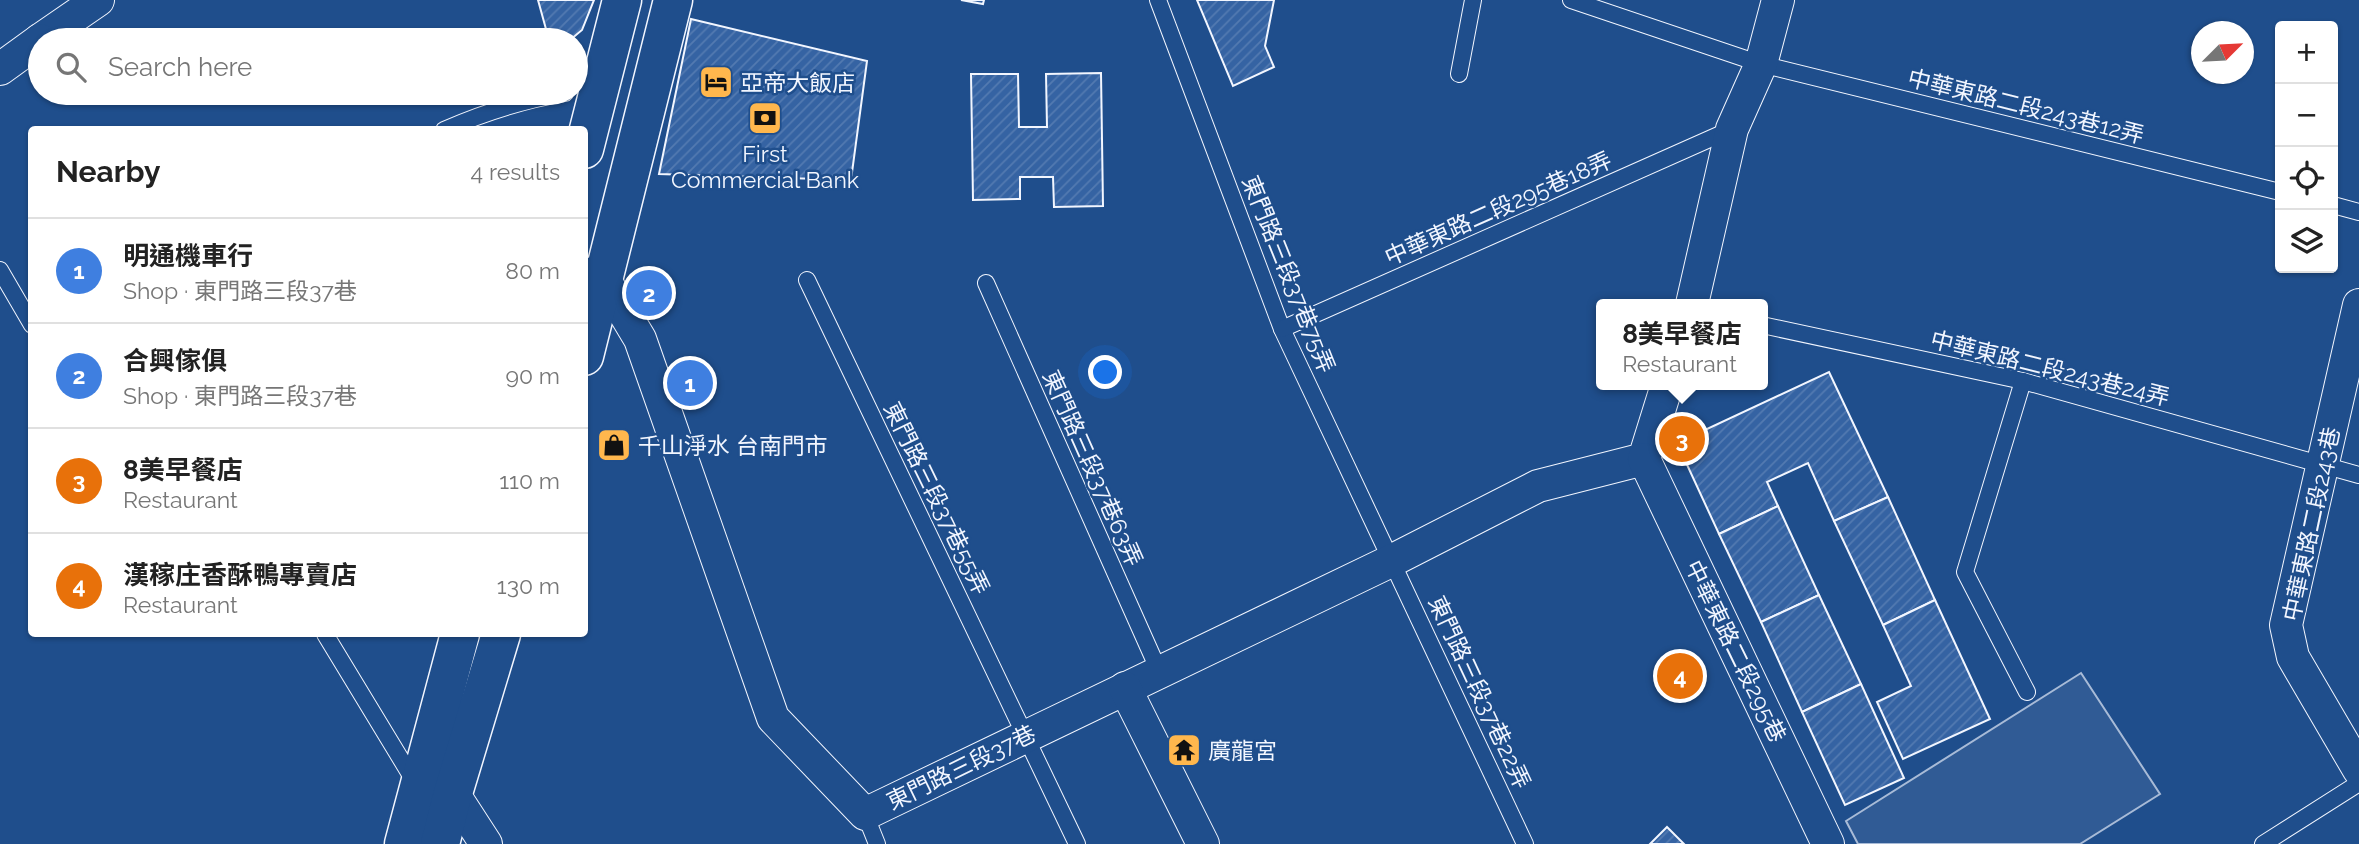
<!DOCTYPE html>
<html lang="en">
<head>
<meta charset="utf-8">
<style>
	:root { --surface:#fff; --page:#f6f6f6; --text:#222; --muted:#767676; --line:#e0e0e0; --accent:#856535 }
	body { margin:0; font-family:Raleway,"Noto Sans TC",sans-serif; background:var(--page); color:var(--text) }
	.controls { position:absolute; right:21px; top:21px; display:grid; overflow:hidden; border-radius:7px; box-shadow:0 2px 5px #0004 }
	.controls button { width:63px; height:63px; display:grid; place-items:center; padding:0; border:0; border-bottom:2px solid var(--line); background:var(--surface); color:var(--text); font:35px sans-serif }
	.compass { position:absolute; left:2191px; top:21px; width:63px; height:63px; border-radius:50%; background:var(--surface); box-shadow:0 2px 5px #0004; rotate:66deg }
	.you { position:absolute; left:1106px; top:373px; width:24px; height:24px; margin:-18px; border:5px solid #fff; border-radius:50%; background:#1a73e8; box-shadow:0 0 0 10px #1a73e833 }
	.badge { display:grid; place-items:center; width:46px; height:46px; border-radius:50%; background:var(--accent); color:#fff; font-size:23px; font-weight:700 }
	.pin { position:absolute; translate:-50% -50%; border:4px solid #fff; box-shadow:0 2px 7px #0006 }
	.popup { position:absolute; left:1596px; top:299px; width:172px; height:91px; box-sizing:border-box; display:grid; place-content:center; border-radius:7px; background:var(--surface); filter:drop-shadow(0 2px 5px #0005); font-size:23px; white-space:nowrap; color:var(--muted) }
	.popup b { font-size:26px; color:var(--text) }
	.popup::after { content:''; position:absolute; left:50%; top:100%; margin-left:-14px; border:14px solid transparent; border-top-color:var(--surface) }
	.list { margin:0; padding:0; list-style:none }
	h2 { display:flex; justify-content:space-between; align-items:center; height:91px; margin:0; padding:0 28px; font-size:30px }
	h2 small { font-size:23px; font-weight:400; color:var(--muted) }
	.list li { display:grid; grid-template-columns:46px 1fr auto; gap:21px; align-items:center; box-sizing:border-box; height:105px; padding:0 28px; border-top:2px solid var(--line) }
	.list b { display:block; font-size:26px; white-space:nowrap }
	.list p { margin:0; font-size:23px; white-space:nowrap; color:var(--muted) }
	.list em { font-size:23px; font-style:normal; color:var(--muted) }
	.icon { flex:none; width:38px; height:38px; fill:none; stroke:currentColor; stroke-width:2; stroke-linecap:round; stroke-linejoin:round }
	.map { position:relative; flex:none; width:2359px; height:844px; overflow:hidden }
	.search { position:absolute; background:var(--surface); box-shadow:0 2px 5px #0004; left:28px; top:28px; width:560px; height:77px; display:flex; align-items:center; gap:18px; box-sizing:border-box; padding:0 24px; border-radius:38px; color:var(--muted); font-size:26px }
	.panel { position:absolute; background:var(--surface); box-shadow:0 2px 5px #0004; left:28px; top:126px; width:560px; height:511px; border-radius:7px }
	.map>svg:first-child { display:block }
</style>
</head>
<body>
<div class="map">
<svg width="2359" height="844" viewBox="0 0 2359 844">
	<defs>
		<pattern id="building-hatch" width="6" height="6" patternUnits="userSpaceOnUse" patternTransform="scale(1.75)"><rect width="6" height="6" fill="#3563a3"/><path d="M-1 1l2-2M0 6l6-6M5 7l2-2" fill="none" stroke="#537ab1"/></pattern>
	</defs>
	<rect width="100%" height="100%" fill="#1f4e8c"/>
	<!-- parking -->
	<path fill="#305b95" stroke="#a8bbd7" stroke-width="2" d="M 2081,673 L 2160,794 L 2080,844 L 1858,844 L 1846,821 Z"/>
	<!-- building -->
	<g fill="url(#building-hatch)" stroke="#f2f6ff" stroke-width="2">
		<path d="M 538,0 L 594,0 L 582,30 L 570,40 L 549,40 Z"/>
		<path d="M 961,0 L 984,0 L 983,4 Z"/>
		<path d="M 1197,0 L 1274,0 L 1265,46 L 1274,67 L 1233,86 Z"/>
		<path d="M 691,19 L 867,61 L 851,180 L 659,174 Z"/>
		<path d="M 1101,73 L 1103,206 L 1054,207 L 1053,177 L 1020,177 L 1020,199 L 973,200 L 971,74 L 1018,74 L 1019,127 L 1047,127 L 1046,74 Z"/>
		<path d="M 1829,372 L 1888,497 L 1834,521 L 1808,463 L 1767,482 L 1778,506 L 1719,534 L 1677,443 Z"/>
		<path d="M 1888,497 L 1935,600 L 1883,625 L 1834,521 Z"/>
		<path d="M 1778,506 L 1819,595 L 1761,622 L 1719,534 Z"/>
		<path d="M 1819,595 L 1861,684 L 1802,712 L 1761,622 Z"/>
		<path d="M 1935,600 L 1990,719 L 1903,759 L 1877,702 L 1911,686 L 1883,625 Z"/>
		<path d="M 1861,684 L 1904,778 L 1845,805 L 1802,712 Z"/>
		<path d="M 1667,827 L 1684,844 L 1650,844 Z"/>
	</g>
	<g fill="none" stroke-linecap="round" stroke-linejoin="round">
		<!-- service casing -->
		<g stroke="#f2f6ff" stroke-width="18">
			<g id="service">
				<path d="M 1158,0 L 1282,329 L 1525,844"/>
				<path d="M 1571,0 L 1761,64 L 2280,192"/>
				<path d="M 1459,74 L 1473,0"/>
				<path d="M 444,130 C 483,113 524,100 565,93"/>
				<path d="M 2333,205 L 2359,212"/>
				<path d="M 0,270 L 32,325"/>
				<path d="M 807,280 L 1077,844"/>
				<path d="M 986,283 L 1159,671"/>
				<path d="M 1762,325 L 2023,381 L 2359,475"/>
				<path d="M 1282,329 L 1732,129"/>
				<path d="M 2023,381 L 1965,572 L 2027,692"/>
				<path d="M 325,634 L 416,784"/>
				<path d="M 865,814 L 877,844"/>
				<path d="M 2263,844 L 2359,783"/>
			</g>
		</g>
		<!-- minor casing -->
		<g stroke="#f2f6ff" stroke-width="34">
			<g id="minor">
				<path d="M 40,40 L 98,0"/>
				<path d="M 0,69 L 40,40"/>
				<path d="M 584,273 L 604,279 L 640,339 L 773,718 L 865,814 L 1393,560 L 1538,486 L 1644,459 L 1667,385"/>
				<path d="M 1692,304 L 1732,129 L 1761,64 L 1778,0"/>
				<path d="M 2359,305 L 2286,625 L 2293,657 L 2359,770"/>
				<path d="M 1644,459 L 1828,844"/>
				<path d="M 1125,688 L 1203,844"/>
				<path d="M 437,791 L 453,793 L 486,844"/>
			</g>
		</g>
		<!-- secondary casing -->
		<g stroke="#f2f6ff" stroke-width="41">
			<g id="secondary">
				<path d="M 584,149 L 622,0"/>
				<path d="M 584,356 L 673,0"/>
				<path d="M 404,844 L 460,634"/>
				<path d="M 440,844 L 453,793 L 501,634"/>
			</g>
		</g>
		<!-- service -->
		<use href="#service" stroke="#1f4e8c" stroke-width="16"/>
		<!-- minor -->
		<use href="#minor" stroke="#1f4e8c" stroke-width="32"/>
		<!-- secondary -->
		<use href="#secondary" stroke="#1f4e8c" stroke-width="38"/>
	</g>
	<!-- icons -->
	<defs>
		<g id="hotel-square" transform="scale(1.75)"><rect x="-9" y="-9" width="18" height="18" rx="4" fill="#ffb74d" stroke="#1f4e8c"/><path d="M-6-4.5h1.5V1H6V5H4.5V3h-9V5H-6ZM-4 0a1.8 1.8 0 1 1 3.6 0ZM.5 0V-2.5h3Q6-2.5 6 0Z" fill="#111"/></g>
		<g id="bank-square" transform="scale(1.75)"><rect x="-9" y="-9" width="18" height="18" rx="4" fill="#ffb74d" stroke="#1f4e8c"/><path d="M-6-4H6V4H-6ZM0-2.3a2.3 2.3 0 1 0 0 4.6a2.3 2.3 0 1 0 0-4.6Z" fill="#111"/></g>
		<g id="shop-square" transform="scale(1.75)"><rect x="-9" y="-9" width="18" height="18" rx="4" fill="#ffb74d" stroke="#1f4e8c"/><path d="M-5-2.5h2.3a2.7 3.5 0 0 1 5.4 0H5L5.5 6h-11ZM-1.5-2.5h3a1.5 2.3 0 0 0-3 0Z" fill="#111"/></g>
		<g id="temple-square" transform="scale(1.75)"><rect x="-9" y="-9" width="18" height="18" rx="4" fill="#ffb74d" stroke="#1f4e8c"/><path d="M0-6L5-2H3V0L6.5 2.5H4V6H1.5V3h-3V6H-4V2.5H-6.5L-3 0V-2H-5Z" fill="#111"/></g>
	</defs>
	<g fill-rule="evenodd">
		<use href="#hotel-square" x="716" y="82"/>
		<use href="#bank-square" x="765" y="118"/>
		<use href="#shop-square" x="614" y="445"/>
		<use href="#temple-square" x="1184" y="750"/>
	</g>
	<g text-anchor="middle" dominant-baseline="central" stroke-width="5" stroke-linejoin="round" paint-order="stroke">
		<!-- poi labels -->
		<g font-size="23" fill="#f2f6ff" stroke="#1f4e8c" text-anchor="start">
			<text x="740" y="82">亞帝大飯店</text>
			<text x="765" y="153" text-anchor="middle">First<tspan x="765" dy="26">Commercial Bank</tspan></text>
			<text x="638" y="445">千山淨水 台南門市</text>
			<text x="1208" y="750">廣龍宮</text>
		</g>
		<!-- street labels -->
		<g font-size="23" fill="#f2f6ff" stroke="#1f4e8c">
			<text transform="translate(2026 106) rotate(14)">中華東路二段243巷12弄</text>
			<text transform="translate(1498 208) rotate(-24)">中華東路二段295巷18弄</text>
			<text transform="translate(1289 274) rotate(68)">東門路三段37巷75弄</text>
			<text transform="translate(2050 368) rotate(14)">中華東路二段243巷24弄</text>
			<text transform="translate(1093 468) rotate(66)">東門路三段37巷63弄</text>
			<text transform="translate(937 498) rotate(64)">東門路三段37巷55弄</text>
			<text transform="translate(2311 524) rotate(-78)">中華東路二段243巷</text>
			<text transform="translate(1736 651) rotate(64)">中華東路二段295巷</text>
			<text transform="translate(1480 692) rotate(65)">東門路三段37巷22弄</text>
			<text transform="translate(961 767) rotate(-26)">東門路三段37巷</text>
		</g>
	</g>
</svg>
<div class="controls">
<button>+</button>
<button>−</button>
<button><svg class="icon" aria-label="locate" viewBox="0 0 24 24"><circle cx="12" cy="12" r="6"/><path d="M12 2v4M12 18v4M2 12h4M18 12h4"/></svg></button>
<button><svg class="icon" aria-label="layers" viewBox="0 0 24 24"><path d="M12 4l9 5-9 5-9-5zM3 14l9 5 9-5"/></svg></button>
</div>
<svg class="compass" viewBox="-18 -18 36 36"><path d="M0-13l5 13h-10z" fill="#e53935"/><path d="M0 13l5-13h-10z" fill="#767676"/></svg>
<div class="you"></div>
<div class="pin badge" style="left:690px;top:383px;background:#3f7fe0">1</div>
<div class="pin badge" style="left:649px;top:293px;background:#3f7fe0">2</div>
<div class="pin badge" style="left:1682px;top:439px;background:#e8710a">3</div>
<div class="popup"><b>8美早餐店</b>Restaurant</div>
<div class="pin badge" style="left:1680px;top:676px;background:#e8710a">4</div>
<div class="search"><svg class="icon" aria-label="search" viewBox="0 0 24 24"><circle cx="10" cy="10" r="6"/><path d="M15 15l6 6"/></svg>Search here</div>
<section class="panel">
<h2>Nearby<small>4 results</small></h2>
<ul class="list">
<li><span class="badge" style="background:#3f7fe0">1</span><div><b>明通機車行</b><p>Shop · 東門路三段37巷</p></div><em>80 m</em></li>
<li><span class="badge" style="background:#3f7fe0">2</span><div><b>合興傢俱</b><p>Shop · 東門路三段37巷</p></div><em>90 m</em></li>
<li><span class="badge" style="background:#e8710a">3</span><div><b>8美早餐店</b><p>Restaurant</p></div><em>110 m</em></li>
<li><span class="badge" style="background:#e8710a">4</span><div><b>漢稼庄香酥鴨專賣店</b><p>Restaurant</p></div><em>130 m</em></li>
</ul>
</section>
</div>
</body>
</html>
